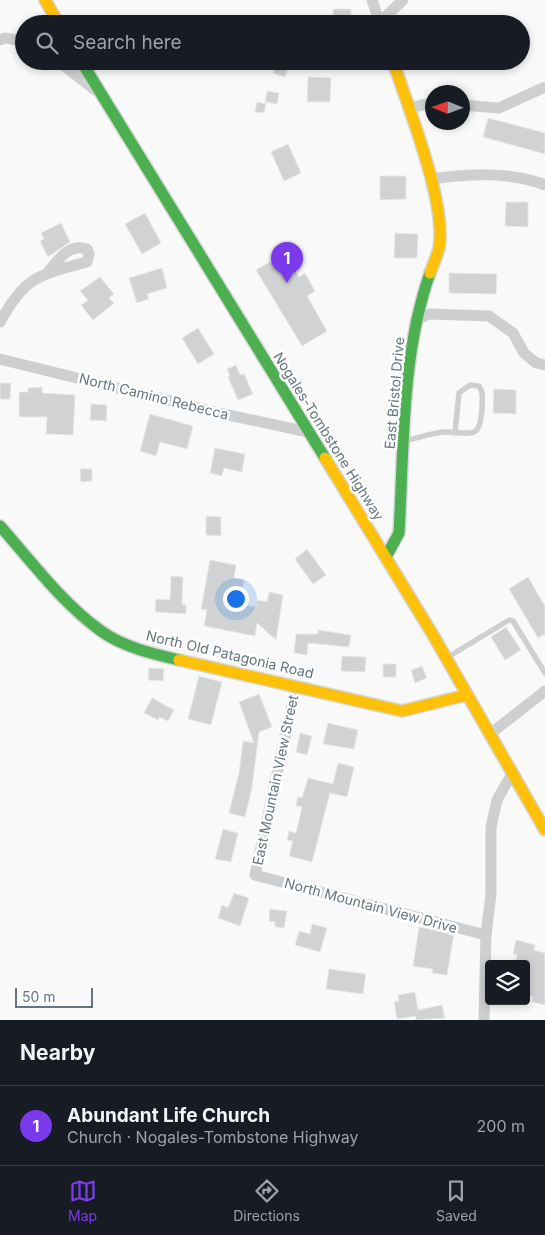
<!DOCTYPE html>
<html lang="en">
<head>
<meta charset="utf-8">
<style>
	:root { --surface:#171b24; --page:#20242c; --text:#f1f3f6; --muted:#9ea1a6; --line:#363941; --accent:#7c3aed }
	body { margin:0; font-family:Inter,sans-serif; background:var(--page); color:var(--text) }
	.controls { position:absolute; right:15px; bottom:15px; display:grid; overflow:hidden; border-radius:5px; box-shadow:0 2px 8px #0003 }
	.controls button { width:45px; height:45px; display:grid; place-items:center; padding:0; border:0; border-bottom:1px solid var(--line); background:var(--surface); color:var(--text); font:25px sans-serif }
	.compass { position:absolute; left:425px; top:85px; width:45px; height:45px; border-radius:50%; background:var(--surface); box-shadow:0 2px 8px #0003; rotate:271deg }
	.scale { position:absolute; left:15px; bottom:12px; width:78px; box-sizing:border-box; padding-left:5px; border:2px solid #657683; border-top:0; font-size:14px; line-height:18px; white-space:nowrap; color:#657683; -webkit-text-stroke:4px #fff; paint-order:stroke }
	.you { position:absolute; left:235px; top:598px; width:18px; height:18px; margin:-12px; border:4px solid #fff; border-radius:50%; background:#1a73e8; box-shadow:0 0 0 8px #1a73e833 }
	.badge { display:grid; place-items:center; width:32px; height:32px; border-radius:50%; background:var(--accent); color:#fff; font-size:16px; font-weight:700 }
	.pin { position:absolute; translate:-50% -41px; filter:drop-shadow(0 1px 2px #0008) }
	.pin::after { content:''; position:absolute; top:26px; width:18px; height:15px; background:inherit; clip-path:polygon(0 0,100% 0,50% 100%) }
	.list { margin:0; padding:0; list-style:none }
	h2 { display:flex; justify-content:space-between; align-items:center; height:65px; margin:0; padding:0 20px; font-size:21px }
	h2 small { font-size:16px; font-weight:400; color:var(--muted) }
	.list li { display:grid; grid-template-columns:32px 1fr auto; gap:15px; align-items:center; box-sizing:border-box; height:80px; padding:0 20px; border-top:1px solid var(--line) }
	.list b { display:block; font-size:19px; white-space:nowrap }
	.list p { margin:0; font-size:16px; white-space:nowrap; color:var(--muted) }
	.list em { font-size:16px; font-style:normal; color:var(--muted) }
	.icon { flex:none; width:28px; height:28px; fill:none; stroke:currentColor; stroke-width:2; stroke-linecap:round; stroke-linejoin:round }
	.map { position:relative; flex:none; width:545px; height:1020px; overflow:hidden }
	.search { position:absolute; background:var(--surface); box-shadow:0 2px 8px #0003; left:15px; right:15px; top:15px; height:55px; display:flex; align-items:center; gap:12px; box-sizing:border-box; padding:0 18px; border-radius:28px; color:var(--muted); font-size:19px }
	.sheet { height:145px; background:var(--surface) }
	nav { display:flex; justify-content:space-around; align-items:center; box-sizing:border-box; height:70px; border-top:1px solid var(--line); background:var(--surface); font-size:14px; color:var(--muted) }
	nav a { display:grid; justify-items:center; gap:2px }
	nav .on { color:var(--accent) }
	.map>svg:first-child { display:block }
</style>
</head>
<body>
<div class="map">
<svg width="545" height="1020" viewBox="0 0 545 1020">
	<rect width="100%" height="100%" fill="#f9f9f9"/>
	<!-- building -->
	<g fill="#d0d2d3" stroke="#e8e8e8">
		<rect x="333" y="9" width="18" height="15"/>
		<path d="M 277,62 L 289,66 L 285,77 L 273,73 Z"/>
		<path d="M 308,77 L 331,78 L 330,102 L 307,102 Z"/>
		<path d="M 267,91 L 279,93 L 277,104 L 265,102 Z"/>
		<path d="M 257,102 L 266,104 L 264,113 L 255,112 Z"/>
		<path d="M 488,118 L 545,133 L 545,154 L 483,137 Z"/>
		<path d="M 288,144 L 301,173 L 284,181 L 271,152 Z"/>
		<path d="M 380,176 L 406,176 L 406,199 L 380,200 Z"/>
		<path d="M 506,202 L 528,202 L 528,227 L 505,226 Z"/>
		<path d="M 145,213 L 161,243 L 142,254 L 125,224 Z"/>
		<path d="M 61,223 L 70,242 L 48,257 L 40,241 L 44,239 L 41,233 Z"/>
		<path d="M 395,233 L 418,234 L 417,258 L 394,258 Z"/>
		<path d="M 286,253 L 299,277 L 305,273 L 315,291 L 307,296 L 327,331 L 302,346 L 256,270 Z"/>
		<path d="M 162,268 L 167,288 L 147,294 L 149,299 L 137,303 L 129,278 Z"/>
		<path d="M 449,273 L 497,274 L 496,294 L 449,293 Z"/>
		<path d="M 100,277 L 114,294 L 109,298 L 114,303 L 93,320 L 81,305 L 88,300 L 80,291 Z"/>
		<path d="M 198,328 L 214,354 L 198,364 L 182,338 Z"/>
		<path d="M 236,365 L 240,375 L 244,374 L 253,394 L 238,400 L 228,377 L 230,376 L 227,369 Z"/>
		<path d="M 0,383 L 11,383 L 10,399 L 0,399 Z"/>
		<path d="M 42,387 L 42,393 L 75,395 L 73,435 L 46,434 L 47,417 L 19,417 L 19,392 L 28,392 L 28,388 Z"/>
		<path d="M 494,389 L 516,390 L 516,414 L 493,413 Z"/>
		<path d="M 91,404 L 107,405 L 106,421 L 90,420 Z"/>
		<path d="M 150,414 L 193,426 L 187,449 L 160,442 L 156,456 L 140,451 Z"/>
		<path d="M 215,448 L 245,454 L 242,472 L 224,468 L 222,476 L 210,473 Z"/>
		<path d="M 80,469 L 92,469 L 92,481 L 81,482 Z"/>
		<path d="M 206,516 L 221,517 L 221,536 L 206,535 Z"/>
		<path d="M 307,549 L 326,575 L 313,584 L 295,559 Z"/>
		<path d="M 210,560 L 236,565 L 234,578 L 244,580 L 240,604 L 256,607 L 257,600 L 267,602 L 269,592 L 283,595 L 276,640 L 257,623 L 255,636 L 204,626 L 207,610 L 201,609 Z"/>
		<path d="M 171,576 L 183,577 L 182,604 L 186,605 L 186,614 L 155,612 L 156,599 L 170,600 Z"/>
		<path d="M 528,577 L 545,606 L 545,634 L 538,638 L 509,589 Z"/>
		<path d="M 506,627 L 521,650 L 505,660 L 491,637 Z"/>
		<path d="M 318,630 L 351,635 L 349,647 L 308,643 L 307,655 L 294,653 L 296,634 L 318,634 Z"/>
		<path d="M 342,656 L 366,657 L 365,672 L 341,671 Z"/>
		<rect x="383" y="664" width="13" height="13"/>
		<path d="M 422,666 L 427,678 L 415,683 L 411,670 Z"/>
		<path d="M 149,668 L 164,669 L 163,681 L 148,680 Z"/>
		<path d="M 199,676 L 222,682 L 211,725 L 188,719 Z"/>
		<path d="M 259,694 L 272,727 L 259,732 L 252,788 L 245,817 L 229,813 L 239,773 L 243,741 L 254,743 L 239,702 Z"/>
		<path d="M 152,698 L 174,710 L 168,721 L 159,717 L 158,720 L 144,713 Z"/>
		<path d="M 328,723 L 358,730 L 354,749 L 323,744 Z"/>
		<path d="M 300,733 L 312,736 L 307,755 L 296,752 Z"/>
		<path d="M 338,763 L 354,767 L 347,797 L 330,793 L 312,862 L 289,856 L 293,841 L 287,840 L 289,831 L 296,833 L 302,807 L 296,806 L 298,797 L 302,798 L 308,778 L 333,784 Z"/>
		<path d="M 223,829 L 238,833 L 231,862 L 215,859 Z"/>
		<path d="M 234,893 L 249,898 L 240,926 L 218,918 L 222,905 L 228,908 Z"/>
		<path d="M 270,909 L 287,911 L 284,928 L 275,927 L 275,922 L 269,921 Z"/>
		<path d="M 312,924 L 327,928 L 320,952 L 295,945 L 299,931 L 310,934 Z"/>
		<path d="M 419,927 L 454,934 L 447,975 L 432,973 L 433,969 L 413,966 Z"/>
		<path d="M 516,940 L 535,945 L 534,950 L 545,953 L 545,1005 L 532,1002 L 533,997 L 526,996 L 526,964 L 515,964 L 517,955 L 513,954 Z"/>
		<path d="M 329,969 L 366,974 L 363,994 L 326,989 Z"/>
		<path d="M 415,992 L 418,1010 L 442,1005 L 445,1018 L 416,1020 L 416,1016 L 397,1019 L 394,1002 L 399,1001 L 398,995 Z"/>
	</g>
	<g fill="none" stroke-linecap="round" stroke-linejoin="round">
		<!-- fast casing -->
		<g stroke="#d5d6d7" stroke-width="14">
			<g id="fast">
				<path d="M 81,61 L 325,458"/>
				<path d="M 0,526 C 32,562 62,603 101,631 C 123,647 153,654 179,660"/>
				<path d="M 387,555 L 399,533 C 404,447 401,356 430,273"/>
			</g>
		</g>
		<!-- slow casing -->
		<g stroke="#d5d6d7" stroke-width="14">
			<g id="slow">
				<path d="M 45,0 L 59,24"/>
				<path d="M 393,61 C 408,107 447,203 439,248 C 437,256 433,265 430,273"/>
				<path d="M 325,458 L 433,635 L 545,830"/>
				<path d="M 179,660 L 402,711 L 467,695"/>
			</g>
		</g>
		<!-- lane -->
		<g stroke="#cecfd0" stroke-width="5.5">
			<path d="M 407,440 C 419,438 433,432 446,432 C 471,432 480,441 482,409 C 482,400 484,393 479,386 L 470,385 L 459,393 L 455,433"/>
			<path d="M 448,657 L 509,620 L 513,621 L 545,673"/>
		</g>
		<!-- street -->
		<g stroke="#cecfd0" stroke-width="11">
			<path d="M 372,0 L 380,24"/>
			<path d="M 380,22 L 403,0"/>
			<path d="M 0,40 L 5,38 L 24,41"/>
			<path d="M 58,61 L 95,90"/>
			<path d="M 462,105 L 499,108 L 545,87"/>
			<path d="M 408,108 L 432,103"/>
			<path d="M 431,179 C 469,174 509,171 545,185"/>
			<path d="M 416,320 L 429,314 L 489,316 L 513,333 L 524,353 L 536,363 L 545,365"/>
			<path d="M 0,322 C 25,276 39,275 87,262 L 89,254 L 87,249 C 69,243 58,260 48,272"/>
			<path d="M 0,359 L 219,413 L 308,432"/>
			<path d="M 296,686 L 255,875 L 486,935"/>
			<path d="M 490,734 L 545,691"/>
			<path d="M 484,1020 L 486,935 L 491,894 L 491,827 L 497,800 L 513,772"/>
		</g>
		<!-- fast -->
		<use href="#fast" stroke="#4caf50" stroke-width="11"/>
		<!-- slow -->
		<use href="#slow" stroke="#ffc107" stroke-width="11"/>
	</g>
	<g text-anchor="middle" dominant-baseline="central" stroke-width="5" stroke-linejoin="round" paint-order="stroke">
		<!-- street labels -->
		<g font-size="14" fill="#657683" stroke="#fff">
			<text transform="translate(394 393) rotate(-85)">East Bristol Drive</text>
			<text transform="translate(154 396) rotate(14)">North Camino Rebecca</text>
			<text transform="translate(329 436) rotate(58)">Nogales-Tombstone Highway</text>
			<text transform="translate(230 654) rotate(13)">North Old Patagonia Road</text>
			<text transform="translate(275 780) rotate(-78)">East Mountain View Street</text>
			<text transform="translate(371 905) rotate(15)">North Mountain View Drive</text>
		</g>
	</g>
</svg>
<div class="controls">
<button><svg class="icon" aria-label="layers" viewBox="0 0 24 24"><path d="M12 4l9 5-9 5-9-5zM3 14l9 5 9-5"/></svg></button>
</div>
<svg class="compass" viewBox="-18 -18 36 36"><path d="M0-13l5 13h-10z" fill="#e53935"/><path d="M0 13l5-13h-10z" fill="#9ea1a6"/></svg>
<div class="scale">50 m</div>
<div class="you"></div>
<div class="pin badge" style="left:287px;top:283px">1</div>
<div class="search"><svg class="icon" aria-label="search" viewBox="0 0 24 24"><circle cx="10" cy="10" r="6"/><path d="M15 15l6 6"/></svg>Search here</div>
</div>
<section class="sheet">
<h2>Nearby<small></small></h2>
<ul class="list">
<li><span class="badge">1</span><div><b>Abundant Life Church</b><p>Church · Nogales-Tombstone Highway</p></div><em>200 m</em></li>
</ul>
</section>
<nav>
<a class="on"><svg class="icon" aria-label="map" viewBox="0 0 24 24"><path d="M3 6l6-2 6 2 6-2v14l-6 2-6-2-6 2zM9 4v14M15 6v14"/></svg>Map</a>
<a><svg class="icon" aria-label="directions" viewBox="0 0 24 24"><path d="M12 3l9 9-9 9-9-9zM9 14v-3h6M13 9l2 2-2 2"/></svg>Directions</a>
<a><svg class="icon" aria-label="saved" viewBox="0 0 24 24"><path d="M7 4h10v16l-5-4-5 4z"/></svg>Saved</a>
</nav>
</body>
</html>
